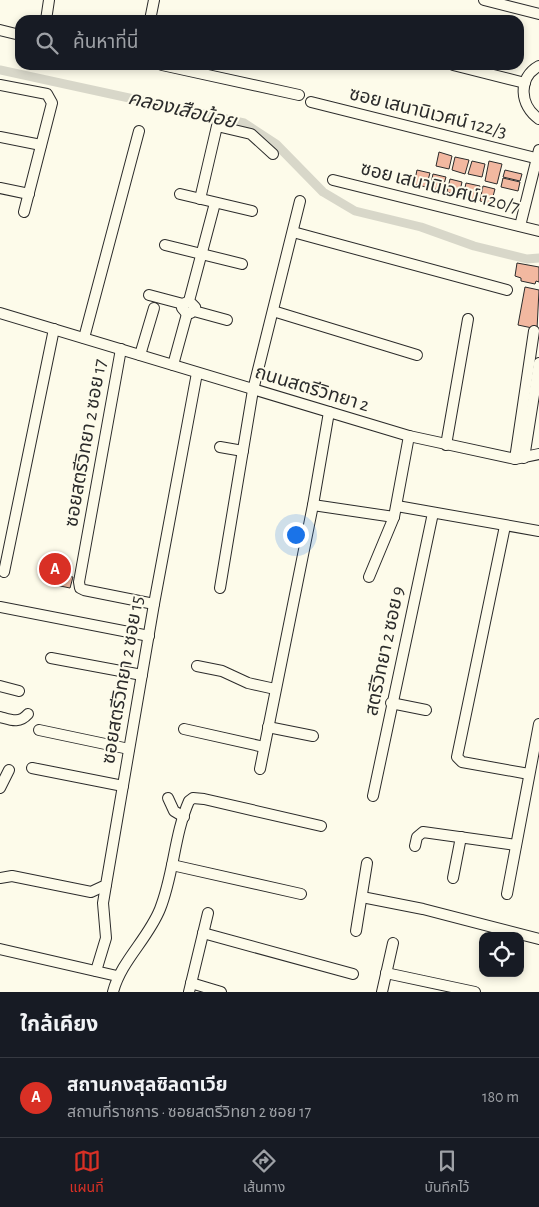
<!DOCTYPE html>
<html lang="th">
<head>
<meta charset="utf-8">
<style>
	:root { --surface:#171b24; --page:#20242c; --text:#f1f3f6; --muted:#9ea1a6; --line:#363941; --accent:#d93025 }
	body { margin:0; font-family:"Alegreya Sans","Noto Sans Thai",sans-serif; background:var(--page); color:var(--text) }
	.controls { position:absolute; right:15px; bottom:15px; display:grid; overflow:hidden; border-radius:10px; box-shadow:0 2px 8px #0003 }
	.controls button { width:45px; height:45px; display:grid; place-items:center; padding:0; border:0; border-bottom:1px solid var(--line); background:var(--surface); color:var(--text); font:25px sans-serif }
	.you { position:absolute; left:295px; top:534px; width:18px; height:18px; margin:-12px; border:4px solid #fff; border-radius:50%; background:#1a73e8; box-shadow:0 0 0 8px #1a73e833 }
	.badge { display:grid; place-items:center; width:32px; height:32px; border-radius:50%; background:var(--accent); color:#fff; font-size:16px; font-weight:700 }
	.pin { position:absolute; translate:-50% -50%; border:2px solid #fff; box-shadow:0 1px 5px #0006 }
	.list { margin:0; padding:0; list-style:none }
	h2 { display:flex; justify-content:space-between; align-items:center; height:65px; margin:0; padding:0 20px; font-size:21px }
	h2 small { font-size:16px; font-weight:400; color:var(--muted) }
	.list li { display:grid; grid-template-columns:32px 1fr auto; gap:15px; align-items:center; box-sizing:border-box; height:80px; padding:0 20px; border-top:1px solid var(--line) }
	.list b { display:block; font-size:19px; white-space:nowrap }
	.list p { margin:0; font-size:16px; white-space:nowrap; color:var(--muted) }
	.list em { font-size:16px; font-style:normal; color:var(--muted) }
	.icon { flex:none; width:28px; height:28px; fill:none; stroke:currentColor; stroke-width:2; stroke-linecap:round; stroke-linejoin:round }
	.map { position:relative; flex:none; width:539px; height:992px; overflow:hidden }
	.search { position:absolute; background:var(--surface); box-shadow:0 2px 8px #0003; left:15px; right:15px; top:15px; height:55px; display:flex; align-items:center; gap:12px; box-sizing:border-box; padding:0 18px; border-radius:15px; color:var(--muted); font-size:19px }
	.sheet { height:145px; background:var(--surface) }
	nav { display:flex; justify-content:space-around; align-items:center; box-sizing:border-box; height:70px; border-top:1px solid var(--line); background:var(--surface); font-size:14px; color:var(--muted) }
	nav a { display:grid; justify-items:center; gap:2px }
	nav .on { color:var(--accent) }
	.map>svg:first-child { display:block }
</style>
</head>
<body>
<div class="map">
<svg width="539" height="992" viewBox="0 0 539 992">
	<rect width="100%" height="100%" fill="#fdfbea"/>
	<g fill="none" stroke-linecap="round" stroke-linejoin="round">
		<!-- canal -->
		<path stroke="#d8d7c9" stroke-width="9" d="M 0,70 L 244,123 L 276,144 L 323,192 L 355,211 L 421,227 L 474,246 L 527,259 L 539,258"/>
	</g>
	<!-- building -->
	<g fill="#f2b8a0" stroke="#2b2b2b">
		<path d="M 439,152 L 452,156 L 449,169 L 436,166 Z"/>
		<path d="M 455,157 L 469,160 L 465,174 L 452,170 Z"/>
		<path d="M 472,161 L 485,164 L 482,177 L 468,174 Z"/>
		<path d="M 489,161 L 502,164 L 497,184 L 485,181 Z"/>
		<path d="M 417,170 L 430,173 L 426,187 L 414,184 Z"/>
		<path d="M 505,170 L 522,174 L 520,181 L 503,177 Z"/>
		<path d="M 433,174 L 446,177 L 442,191 L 430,188 Z"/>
		<path d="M 503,178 L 520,182 L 518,191 L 501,187 Z"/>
		<path d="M 450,179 L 462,182 L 459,195 L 447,192 Z"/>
		<path d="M 466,183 L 480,186 L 476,200 L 463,197 Z"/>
		<path d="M 483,186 L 495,189 L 491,204 L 480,201 Z"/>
		<path d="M 517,263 L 539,267 L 539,282 L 536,281 L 535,284 L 521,281 L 521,278 L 515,276 Z"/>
		<path d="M 525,287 L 539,290 L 537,329 L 518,325 Z"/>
		<path d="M 51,561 L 63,564 L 61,575 L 73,577 L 70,588 L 46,583 Z"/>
	</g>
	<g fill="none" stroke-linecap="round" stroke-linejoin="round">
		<!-- minor casing -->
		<g stroke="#2b2b2b" stroke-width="12">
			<g id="minor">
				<path d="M 484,0 L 539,14"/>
				<path d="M 46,20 L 49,0"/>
				<path d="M 150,20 L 154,0"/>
				<path d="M 0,30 L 20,35"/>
				<path d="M 162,65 L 299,95"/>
				<path d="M 453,65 L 525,83"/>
				<path d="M 539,66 C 517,78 520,106 539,119"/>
				<path d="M 0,85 L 47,94 L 52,103 L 24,212"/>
				<path d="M 311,102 L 539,159"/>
				<path d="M 0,137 L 41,145"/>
				<path d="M 333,180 L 539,231"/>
				<path d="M 0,188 L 29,194"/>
				<path d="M 180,194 L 252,211"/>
				<path d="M 200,199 L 217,126 L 251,134 L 273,154"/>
				<path d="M 520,226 L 539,150"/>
				<path d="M 293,232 L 507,290"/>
				<path d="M 165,245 L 242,264"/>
				<path d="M 149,295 L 183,304"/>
				<path d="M 189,301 L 195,307 L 191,313 L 187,314 L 182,308 L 183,304 L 189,301 L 215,203"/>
				<path d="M 194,311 L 227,320"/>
				<path d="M 273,311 L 417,355"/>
				<path d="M 0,313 L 409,436 L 515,459 L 539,454"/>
				<path d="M 84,338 L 139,131"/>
				<path d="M 121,349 L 79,582 L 80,588 L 84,590 L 154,604"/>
				<path d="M 140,355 L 154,308"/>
				<path d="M 173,365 L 187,314"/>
				<path d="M 446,445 L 468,319"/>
				<path d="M 220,447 L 243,451"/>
				<path d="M 524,458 L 539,363"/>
				<path d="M 515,459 L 534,331"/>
				<path d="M 313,505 L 394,517"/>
				<path d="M 397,506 L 539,531"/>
				<path d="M 505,526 L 457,757 L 462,762 L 529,774"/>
				<path d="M 4,572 L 54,329"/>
				<path d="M 369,577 L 394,517 L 409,436"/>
				<path d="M 220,588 L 253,390 L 300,201"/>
				<path d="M 0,607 L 149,636"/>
				<path d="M 51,658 L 142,675"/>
				<path d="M 197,666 L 222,671 L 248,683 L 275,689"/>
				<path d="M 0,686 L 19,691"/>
				<path d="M 391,703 L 426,710"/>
				<path d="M 0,717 C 11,720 19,724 28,714"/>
				<path d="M 268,727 L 313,736"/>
				<path d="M 184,729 L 264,747"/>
				<path d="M 39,730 L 129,749"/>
				<path d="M 32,768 L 123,786"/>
				<path d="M 260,769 L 313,505 L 329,412"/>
				<path d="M 0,788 L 9,770"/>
				<path d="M 373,796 L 433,513"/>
				<path d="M 168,798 L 174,811 L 184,817"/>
				<path d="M 415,846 L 417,837 L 423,832 L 516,845"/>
				<path d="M 172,865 L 301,894"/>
				<path d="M 0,878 L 12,876 L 91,892 L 106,885 L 154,604 L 197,373"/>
				<path d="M 453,878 L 461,837"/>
				<path d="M 507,894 L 539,724"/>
				<path d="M 362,897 L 423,909 L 539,939"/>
				<path d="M 356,931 L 367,863"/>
				<path d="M 203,933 L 353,974"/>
				<path d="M 0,949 L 117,976"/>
				<path d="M 96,971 L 106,938 L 103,903 L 106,885"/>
				<path d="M 386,973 L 475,992"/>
				<path d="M 191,983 L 221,992"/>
				<path d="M 113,992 C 121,961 148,939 160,909 C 174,874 174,835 189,801 L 193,798 L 204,799 L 321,826"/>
				<path d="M 189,992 L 208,913"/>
				<path d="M 382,992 L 393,943"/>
			</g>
		</g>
		<!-- minor -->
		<use href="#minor" stroke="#fdfbea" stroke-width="10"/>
	</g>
	<g text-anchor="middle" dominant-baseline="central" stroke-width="4" stroke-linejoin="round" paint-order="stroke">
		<!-- street labels -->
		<g font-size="19" fill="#2b2b2b" stroke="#fdfbea">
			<text transform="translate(428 113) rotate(14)">ซอย เสนานิเวศน์ 122/3</text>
			<text transform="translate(440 188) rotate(14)">ซอย เสนานิเวศน์ 120/7</text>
			<text transform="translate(312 389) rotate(17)">ถนนสตรีวิทยา 2</text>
			<text transform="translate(86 443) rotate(-80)">ซอยสตรีวิทยา 2 ซอย 17</text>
			<text transform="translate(385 651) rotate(-78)">สตรีวิทยา 2 ซอย 9</text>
			<text transform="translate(123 680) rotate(-80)">ซอยสตรีวิทยา 2 ซอย 15</text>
		</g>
		<!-- water labels -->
		<g font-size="20" font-style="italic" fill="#2b2b2b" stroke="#fdfbea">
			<text transform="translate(182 110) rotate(13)">คลองเสือน้อย</text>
		</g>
	</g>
</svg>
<div class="controls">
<button><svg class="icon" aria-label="locate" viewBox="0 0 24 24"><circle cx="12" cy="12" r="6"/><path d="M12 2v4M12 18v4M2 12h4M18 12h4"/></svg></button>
</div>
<div class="you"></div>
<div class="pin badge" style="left:55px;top:569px">A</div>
<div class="search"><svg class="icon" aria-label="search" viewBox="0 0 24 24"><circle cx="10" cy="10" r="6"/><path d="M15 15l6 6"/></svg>ค้นหาที่นี่</div>
</div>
<section class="sheet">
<h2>ใกล้เคียง<small></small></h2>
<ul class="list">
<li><span class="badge">A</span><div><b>สถานกงสุลซิลดาเวีย</b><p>สถานที่ราชการ · ซอยสตรีวิทยา 2 ซอย 17</p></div><em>180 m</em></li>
</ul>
</section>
<nav>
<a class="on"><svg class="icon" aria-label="map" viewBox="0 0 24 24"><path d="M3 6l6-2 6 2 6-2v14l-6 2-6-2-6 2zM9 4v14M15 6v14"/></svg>แผนที่</a>
<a><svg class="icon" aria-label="directions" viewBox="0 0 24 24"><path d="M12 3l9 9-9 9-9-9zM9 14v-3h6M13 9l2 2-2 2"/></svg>เส้นทาง</a>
<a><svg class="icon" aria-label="saved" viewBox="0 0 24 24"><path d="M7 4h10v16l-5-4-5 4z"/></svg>บันทึกไว้</a>
</nav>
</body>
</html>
